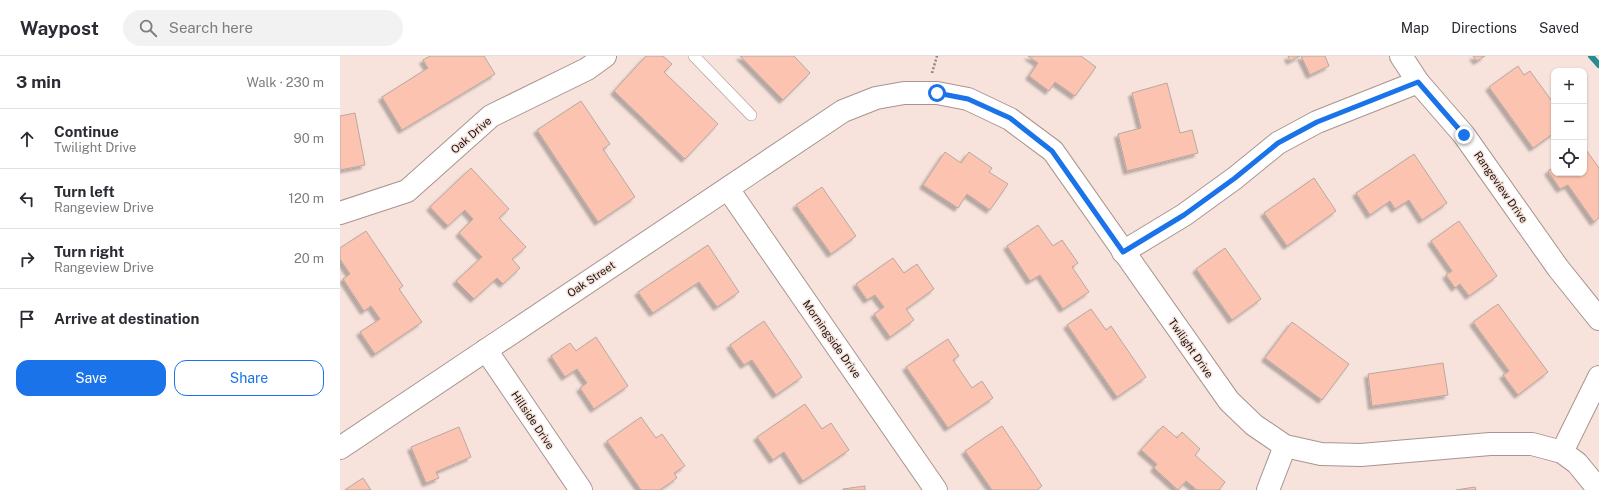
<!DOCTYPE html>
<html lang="en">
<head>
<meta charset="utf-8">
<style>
	:root { --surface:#fff; --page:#f2f2f3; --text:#2b2b33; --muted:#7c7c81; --line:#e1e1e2; --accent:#1a73e8 }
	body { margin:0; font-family:"Public Sans",sans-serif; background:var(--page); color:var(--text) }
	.controls { position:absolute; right:12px; top:12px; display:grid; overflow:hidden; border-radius:8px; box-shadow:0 1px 3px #0004 }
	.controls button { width:36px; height:36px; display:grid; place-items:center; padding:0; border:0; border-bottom:1px solid var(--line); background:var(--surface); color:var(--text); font:20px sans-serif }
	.stop { position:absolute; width:12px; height:12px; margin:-9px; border:3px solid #1a73e8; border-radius:50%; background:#fff }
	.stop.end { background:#1a73e8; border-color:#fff; box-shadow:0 1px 4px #0008 }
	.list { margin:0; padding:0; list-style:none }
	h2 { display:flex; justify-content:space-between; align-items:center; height:52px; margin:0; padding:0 16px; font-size:17px }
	h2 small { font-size:13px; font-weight:400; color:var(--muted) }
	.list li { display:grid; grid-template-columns:26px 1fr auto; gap:12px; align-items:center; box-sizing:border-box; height:60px; padding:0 16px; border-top:1px solid var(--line) }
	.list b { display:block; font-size:15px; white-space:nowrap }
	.list p { margin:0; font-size:13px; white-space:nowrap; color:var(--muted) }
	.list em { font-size:13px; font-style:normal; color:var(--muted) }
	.actions { display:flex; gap:8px; padding:12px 16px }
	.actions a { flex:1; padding:9px 0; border:1px solid var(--accent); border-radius:12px; text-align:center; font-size:14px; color:var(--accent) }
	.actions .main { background:var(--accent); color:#fff }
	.icon { flex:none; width:22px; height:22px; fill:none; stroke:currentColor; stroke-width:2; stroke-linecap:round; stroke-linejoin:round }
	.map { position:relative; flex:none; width:1259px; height:434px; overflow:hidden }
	header { display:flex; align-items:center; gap:24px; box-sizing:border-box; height:56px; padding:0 20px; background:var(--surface); border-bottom:1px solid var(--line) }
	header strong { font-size:19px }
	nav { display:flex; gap:22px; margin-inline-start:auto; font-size:14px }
	.search { width:280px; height:36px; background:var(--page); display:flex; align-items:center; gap:10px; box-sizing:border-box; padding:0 14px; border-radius:22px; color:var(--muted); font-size:15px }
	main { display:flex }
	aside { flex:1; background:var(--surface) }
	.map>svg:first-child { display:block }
</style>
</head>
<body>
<header>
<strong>Waypost</strong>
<div class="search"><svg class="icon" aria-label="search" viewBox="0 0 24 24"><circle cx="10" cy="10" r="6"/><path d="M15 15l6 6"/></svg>Search here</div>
<nav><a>Map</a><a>Directions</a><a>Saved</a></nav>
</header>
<main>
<aside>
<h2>3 min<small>Walk · 230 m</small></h2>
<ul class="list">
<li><svg class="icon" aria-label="ahead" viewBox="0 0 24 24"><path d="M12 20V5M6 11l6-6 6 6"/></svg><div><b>Continue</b><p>Twilight Drive</p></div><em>90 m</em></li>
<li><svg class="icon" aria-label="left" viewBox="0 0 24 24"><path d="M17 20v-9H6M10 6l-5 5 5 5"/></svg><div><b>Turn left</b><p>Rangeview Drive</p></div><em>120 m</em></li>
<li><svg class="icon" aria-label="right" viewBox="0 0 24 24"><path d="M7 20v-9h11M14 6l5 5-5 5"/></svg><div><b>Turn right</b><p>Rangeview Drive</p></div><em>20 m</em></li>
<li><svg class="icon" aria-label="arrive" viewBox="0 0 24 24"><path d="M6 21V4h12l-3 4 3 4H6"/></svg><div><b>Arrive at destination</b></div></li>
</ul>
<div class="actions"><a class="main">Save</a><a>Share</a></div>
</aside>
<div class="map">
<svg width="1259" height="434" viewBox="0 0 1259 434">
	<defs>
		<filter id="shadow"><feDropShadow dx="-3.5" dy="3.5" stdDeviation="1" flood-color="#0004"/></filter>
	</defs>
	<rect width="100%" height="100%" fill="#f7e3dc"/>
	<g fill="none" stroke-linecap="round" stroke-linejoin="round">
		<!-- stream -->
		<path stroke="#268c92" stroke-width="6" d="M 1251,0 L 1259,9"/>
	</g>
	<!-- building -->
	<g fill="#fcc4b0" stroke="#b9a7a0" filter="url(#shadow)">
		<path d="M 90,0 L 144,0 L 155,18 L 62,74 L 42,41 L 88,12 L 83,4 Z"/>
		<path d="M 306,0 L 323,0 L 332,8 L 324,16 L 378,68 L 345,103 L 274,35 Z"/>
		<path d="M 400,0 L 454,0 L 470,17 L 443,44 Z"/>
		<path d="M 688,0 L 741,0 L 756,11 L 735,40 L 715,26 L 709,35 L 689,20 L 698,7 Z"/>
		<path d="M 948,0 L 960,0 L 950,5 Z"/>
		<path d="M 961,0 L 985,0 L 989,10 L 970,19 Z"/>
		<path d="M 1133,0 L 1145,0 L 1137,5 Z"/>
		<path d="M 1178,10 L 1184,19 L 1190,15 L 1214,48 L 1214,77 L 1193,92 L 1149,31 Z"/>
		<path d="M 827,27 L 840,77 L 852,74 L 858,97 L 787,115 L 778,78 L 801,72 L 792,37 Z"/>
		<path d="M 241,45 L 270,88 L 263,93 L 295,141 L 258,166 L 197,74 Z"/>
		<path d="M 15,57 L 25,109 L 0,114 L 0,60 Z"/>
		<path d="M 1244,91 L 1259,112 L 1259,162 L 1254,166 L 1228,129 L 1220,133 L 1208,115 L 1214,111 L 1214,117 L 1244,117 Z"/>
		<path d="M 605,96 L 621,107 L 629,96 L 652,112 L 649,116 L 668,128 L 650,154 L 627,138 L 618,152 L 583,129 Z"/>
		<path d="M 1074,98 L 1107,147 L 1082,164 L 1069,144 L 1055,153 L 1050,145 L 1030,159 L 1016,137 Z"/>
		<path d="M 131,112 L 169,153 L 159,162 L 186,191 L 172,203 L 180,212 L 163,228 L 157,222 L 134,243 L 116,225 L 142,201 L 119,177 L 133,163 L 125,154 L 108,170 L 90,151 Z"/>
		<path d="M 974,122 L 996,155 L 947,190 L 924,157 Z"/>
		<path d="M 482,131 L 516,180 L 491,198 L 456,149 Z"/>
		<path d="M 1119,165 L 1157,220 L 1129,240 L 1120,228 L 1115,232 L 1106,219 L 1112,215 L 1091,185 Z"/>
		<path d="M 698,169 L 713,190 L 722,184 L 738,207 L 732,211 L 749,236 L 723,253 L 700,219 L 690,225 L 667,190 Z"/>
		<path d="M 26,175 L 63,230 L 59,233 L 82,266 L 35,298 L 20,276 L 40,263 L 31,250 L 24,255 L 3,223 L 10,218 L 0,203 L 0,192 Z"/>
		<path d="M 368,189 L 399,236 L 377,251 L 359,226 L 313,257 L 298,236 Z"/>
		<path d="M 885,192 L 921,243 L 892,264 L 856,213 Z"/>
		<path d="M 553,202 L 564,217 L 577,208 L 594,233 L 566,253 L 574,264 L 550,281 L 534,258 L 544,251 L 535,239 L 527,244 L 516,228 Z"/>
		<path d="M 1158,248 L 1208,316 L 1178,339 L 1163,319 L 1169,315 L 1133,266 Z"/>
		<path d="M 751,253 L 766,274 L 771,270 L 806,321 L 777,341 L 727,269 Z"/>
		<path d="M 424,265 L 462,321 L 436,339 L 412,304 L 404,309 L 390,289 Z"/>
		<path d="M 952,266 L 1009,308 L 982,344 L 925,302 Z"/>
		<path d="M 256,281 L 288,330 L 254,353 L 240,332 L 247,327 L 237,313 L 225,321 L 211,300 L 230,287 L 236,295 Z"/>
		<path d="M 608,283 L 619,300 L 613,304 L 632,332 L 642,325 L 653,342 L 608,372 L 566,311 Z"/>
		<path d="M 1103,307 L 1108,339 L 1032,350 L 1028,318 Z"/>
		<path d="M 465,348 L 482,373 L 491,367 L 509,394 L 463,425 L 444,396 L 433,404 L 417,381 Z"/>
		<path d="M 301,361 L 316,382 L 322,378 L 345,410 L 334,417 L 337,422 L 320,434 L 301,434 L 267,385 Z"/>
		<path d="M 662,370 L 702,430 L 697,434 L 652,434 L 625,395 Z"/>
		<path d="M 823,370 L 837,382 L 842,376 L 860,393 L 855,399 L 885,426 L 879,434 L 857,434 L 846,425 L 838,434 L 814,412 L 817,408 L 801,394 Z"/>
		<path d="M 119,371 L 131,401 L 96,416 L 99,422 L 86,427 L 71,391 Z"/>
		<path d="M 23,422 L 31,434 L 5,434 Z"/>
		<path d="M 525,430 L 525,434 L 503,434 L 503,433 Z"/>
		<path d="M 1135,431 L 1136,434 L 1116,434 Z"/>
	</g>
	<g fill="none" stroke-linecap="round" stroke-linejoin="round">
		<!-- service casing -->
		<g stroke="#a8958f" stroke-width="12">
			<path id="service" d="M 354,0 L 411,59"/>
		</g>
		<!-- minor casing -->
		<g stroke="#a8958f" stroke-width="24">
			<g id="minor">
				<path d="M 1061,0 L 1078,26 L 1124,79 L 1218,212 L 1259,263"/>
				<path d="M 388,133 L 596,434"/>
				<path d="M 0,157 L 67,135 L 151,60 L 247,13 L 265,0"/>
				<path d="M 783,196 L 844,159 L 895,122 L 938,87 L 977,66 L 1078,26"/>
				<path d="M 146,294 L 241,434"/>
				<path d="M 0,392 L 503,55 L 536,42 L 564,37 L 597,37 L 628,43 L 670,63 L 713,95 L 889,345 L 914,369 L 945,390 L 981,398 L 1021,399 L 1150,388 L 1192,388 L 1222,396 L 1237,407 L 1259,434"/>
				<path d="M 1222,396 L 1259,321"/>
				<path d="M 928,434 L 945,390"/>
			</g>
		</g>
		<!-- path -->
		<path stroke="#92847f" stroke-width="2.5" stroke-dasharray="2 2" stroke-linecap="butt" d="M 592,17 L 597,0"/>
		<!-- service -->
		<use href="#service" stroke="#fff" stroke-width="11"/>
		<!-- minor -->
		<use href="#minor" stroke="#fff" stroke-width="22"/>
	</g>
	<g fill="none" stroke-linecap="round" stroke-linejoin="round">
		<!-- route -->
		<path stroke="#1a73e8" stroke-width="5" d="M 597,37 L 628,43 L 670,62 L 712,95 L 783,196 L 844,159 L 895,122 L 938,87 L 977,66 L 1078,26 L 1124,79"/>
	</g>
	<g text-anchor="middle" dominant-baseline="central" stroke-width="3" stroke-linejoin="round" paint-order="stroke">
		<!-- street labels -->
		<g font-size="11" fill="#1b1412" stroke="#f7e3dc">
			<text transform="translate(131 79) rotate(-41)">Oak Drive</text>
			<text transform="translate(1161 131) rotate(55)">Rangeview Drive</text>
			<text transform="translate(251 223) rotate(-34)">Oak Street</text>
			<text transform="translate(492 283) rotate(55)">Morningside Drive</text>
			<text transform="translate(851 292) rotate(55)">Twilight Drive</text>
			<text transform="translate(193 364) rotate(56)">Hillside Drive</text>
		</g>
	</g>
</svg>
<div class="controls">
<button>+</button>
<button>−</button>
<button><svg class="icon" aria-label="locate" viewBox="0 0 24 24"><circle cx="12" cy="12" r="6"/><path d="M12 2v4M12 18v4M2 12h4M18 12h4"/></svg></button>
</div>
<div class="stop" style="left:597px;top:37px"></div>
<div class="stop end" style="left:1124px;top:79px"></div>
</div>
</main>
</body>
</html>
